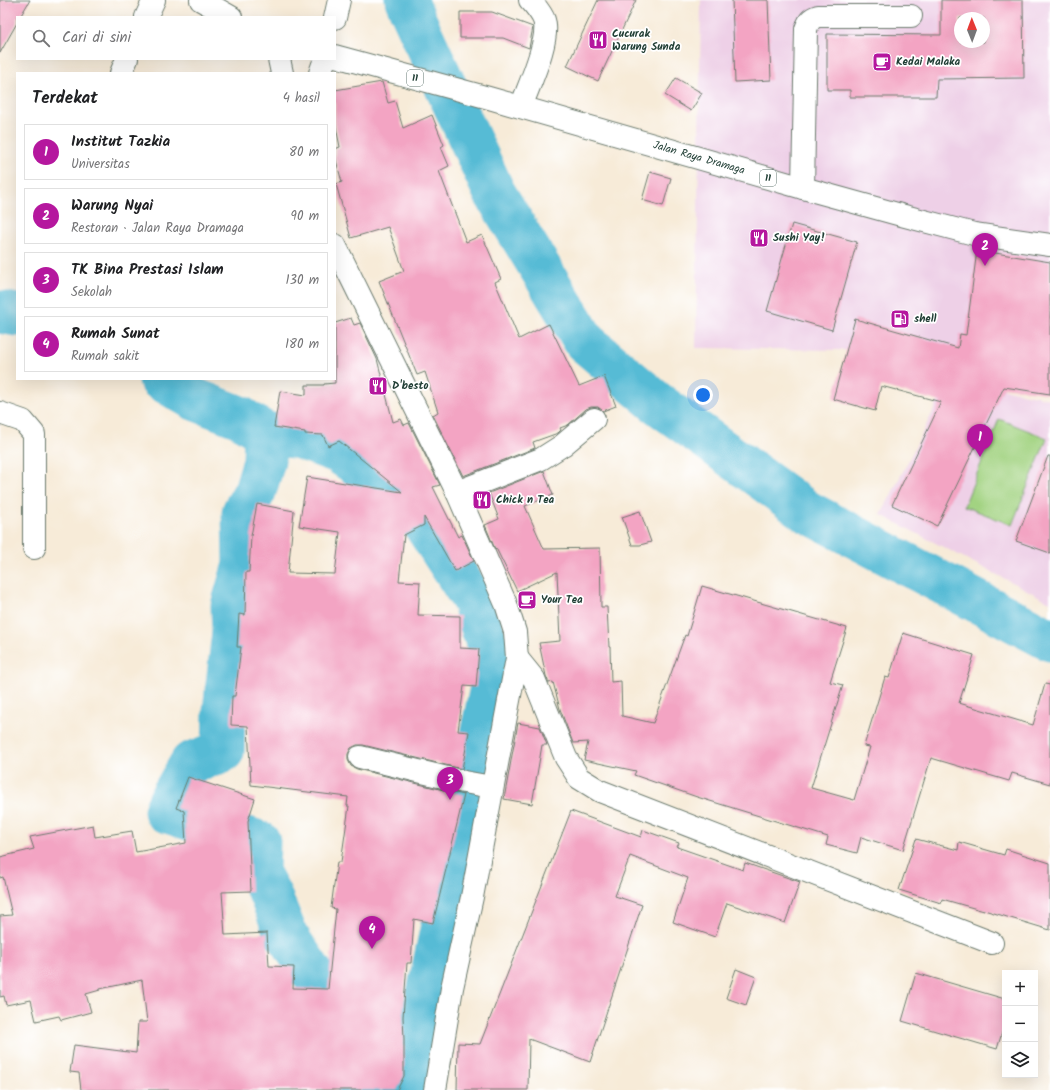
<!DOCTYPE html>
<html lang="id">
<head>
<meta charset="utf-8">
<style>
	:root { --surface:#fff; --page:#f2f2f2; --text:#202124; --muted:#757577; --line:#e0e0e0; --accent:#b5179e }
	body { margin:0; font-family:Kalam,sans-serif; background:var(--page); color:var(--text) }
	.controls { position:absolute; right:12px; bottom:12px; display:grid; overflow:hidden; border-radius:0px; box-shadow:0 4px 16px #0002 }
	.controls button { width:36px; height:36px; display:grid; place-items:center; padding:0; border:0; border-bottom:1px solid var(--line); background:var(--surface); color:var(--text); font:20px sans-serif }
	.compass { position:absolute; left:954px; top:12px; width:36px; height:36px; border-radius:50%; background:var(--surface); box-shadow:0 4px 16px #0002; rotate:359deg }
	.you { position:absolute; left:703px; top:395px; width:14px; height:14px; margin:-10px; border:3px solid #fff; border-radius:50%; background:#1a73e8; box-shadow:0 0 0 6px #1a73e833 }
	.badge { display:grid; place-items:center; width:26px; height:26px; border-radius:50%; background:var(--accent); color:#fff; font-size:13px; font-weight:700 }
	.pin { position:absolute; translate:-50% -33px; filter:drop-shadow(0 1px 2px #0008) }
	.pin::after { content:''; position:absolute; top:21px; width:14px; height:12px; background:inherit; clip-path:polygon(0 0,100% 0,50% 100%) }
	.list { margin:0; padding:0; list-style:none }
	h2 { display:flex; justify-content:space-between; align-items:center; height:52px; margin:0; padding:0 16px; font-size:17px }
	h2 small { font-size:13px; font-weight:400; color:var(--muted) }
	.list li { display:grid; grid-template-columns:26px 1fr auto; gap:12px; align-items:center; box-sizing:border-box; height:56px; margin:0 8px 8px; padding:0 8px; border:1px solid var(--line); border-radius:0px }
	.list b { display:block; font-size:15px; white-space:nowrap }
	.list p { margin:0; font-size:13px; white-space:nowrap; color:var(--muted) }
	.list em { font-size:13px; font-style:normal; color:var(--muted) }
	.icon { flex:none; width:22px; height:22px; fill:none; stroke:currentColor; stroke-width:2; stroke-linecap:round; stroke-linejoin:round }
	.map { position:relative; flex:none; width:1050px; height:1090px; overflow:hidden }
	.search { position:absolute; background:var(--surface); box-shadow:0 4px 16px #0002; left:16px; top:16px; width:320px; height:44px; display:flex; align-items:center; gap:10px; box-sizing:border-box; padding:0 14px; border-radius:0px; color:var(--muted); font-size:15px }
	.panel { position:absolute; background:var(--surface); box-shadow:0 4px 16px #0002; left:16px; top:72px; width:320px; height:308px; border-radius:0px }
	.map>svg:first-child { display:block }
</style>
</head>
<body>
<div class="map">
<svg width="1050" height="1090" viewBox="0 0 1050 1090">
	<rect width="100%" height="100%" fill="#fff"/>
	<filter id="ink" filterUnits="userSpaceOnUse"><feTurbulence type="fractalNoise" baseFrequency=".025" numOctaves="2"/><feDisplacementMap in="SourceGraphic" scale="8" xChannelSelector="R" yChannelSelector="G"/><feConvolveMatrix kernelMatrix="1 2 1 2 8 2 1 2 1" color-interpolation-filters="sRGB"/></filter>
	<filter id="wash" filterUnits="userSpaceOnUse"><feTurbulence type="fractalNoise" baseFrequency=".012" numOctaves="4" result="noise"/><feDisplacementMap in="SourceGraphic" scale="16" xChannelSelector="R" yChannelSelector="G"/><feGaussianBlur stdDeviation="0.9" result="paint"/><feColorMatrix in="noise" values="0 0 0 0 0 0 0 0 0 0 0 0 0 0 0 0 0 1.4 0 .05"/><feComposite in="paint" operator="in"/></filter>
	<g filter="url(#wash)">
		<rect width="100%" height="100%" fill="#f7ebd8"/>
		<!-- built -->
		<g fill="#eed0e7" fill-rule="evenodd">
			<path d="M 701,0 L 1050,0 L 1050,353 L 696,348 ZM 960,18 L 984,18 L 984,42 L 960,42 Z"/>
			<path d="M 950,378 L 1050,399 L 1050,602 L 881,515 Z"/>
		</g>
		<!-- green -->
		<path fill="#a2d381" stroke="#60885a" d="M 999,419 L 1047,438 L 1012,525 L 964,506 Z"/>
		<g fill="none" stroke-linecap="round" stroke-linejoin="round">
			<!-- river -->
			<g stroke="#57bbd5" stroke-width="43">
				<path d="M 406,0 L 494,192 L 585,342 L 656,402 L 806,511 L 1050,640"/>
				<path d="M 0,312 L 17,315"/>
				<path d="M 160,379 L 194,399 L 240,417 L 265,433 L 264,461 L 255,491 L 243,512 L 244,565 L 232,606 L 233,632 L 224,711 L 223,751 L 191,763 L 171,797 L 165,811 L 259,842 L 258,872 L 269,892 L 287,936 L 336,1008 L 356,1042 L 361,1068 L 359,1090"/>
				<path d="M 265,433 L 300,438 L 338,452 L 407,498 L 473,600 L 495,668 L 411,1075 L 403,1090"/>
			</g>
		</g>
		<g id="blocks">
			<!-- building -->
			<g fill="#f3a4c3" fill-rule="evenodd">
				<path d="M 0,0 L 30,0 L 20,17 L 17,17 L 17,23 L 0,53 Z"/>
				<path d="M 598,0 L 636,0 L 598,81 L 567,66 Z"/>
				<path d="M 732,0 L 768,0 L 771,80 L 735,82 Z"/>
				<path d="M 941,0 L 1023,0 L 1024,78 L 937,79 L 936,97 L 850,97 L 850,90 L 827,90 L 827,34 L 941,35 ZM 960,18 L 984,18 L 984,42 L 960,42 Z"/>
				<path d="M 460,12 L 492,12 L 533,27 L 529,48 L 503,38 L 460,38 Z"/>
				<path d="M 676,78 L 702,93 L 691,111 L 665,95 Z"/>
				<path d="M 382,82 L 388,103 L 395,101 L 403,128 L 432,115 L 444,145 L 441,147 L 449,166 L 439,171 L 466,242 L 482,235 L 501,279 L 495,282 L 519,339 L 549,324 L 579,386 L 604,376 L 616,406 L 603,411 L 598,407 L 591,407 L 586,409 L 568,425 L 560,428 L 561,430 L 558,433 L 533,442 L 535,448 L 463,476 L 433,415 L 438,412 L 425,372 L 417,375 L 379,281 L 404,271 L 388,227 L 351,238 L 336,184 L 342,182 L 335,157 L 335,149 L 340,147 L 335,122 L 335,90 Z"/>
				<path d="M 650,172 L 671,178 L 663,206 L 642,200 Z"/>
				<path d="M 792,224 L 857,242 L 832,330 L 767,311 Z"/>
				<path d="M 977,250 L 1050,262 L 1050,394 L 1004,387 L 937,526 L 892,505 L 941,402 L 881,386 L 875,411 L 833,399 L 855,319 L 958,348 L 960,334 L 966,335 Z"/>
				<path d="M 351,318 L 354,325 L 360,323 L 377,359 L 393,422 L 401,419 L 404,425 L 409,423 L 440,485 L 433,487 L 458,537 L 462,535 L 474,561 L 455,571 L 424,517 L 424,525 L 404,535 L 399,581 L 420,582 L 418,615 L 460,616 L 460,648 L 479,649 L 476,687 L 464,686 L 458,731 L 469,732 L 462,769 L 363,745 L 357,745 L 351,748 L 348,754 L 348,760 L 351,766 L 357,769 L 464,795 L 433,923 L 414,919 L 411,963 L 407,963 L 403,1017 L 404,1039 L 404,1076 L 397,1090 L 81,1090 L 79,1073 L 70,1072 L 74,1045 L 136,1053 L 138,1022 L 147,1022 L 142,980 L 100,989 L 100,990 L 86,994 L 91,1012 L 61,1020 L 59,1016 L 36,1021 L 31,1000 L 6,1005 L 4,996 L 0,997 L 0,916 L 12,915 L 3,877 L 0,878 L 0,857 L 34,849 L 30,837 L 93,825 L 95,837 L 132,831 L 136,852 L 186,843 L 184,811 L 176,808 L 188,777 L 255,799 L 248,821 L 251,891 L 222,892 L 225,935 L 267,933 L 269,966 L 294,967 L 293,988 L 328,989 L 336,909 L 331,908 L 337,862 L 341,862 L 349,806 L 347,806 L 348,797 L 251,785 L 248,726 L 231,725 L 232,696 L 235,696 L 241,647 L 237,647 L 239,614 L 245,615 L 246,572 L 249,572 L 251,536 L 257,504 L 294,511 L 288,573 L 335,574 L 340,532 L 299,526 L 307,477 L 402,492 L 339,441 L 328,446 L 323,435 L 305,434 L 305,432 L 274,427 L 280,391 L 306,395 L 306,385 L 324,385 L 324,384 L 335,383 L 335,323 Z"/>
				<path d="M 1048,456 L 1050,456 L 1050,553 L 1016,541 Z"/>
				<path d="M 544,471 L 553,495 L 525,506 L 544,549 L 600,548 L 601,607 L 607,607 L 609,647 L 610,647 L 611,682 L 621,681 L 622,716 L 653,723 L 685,635 L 687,636 L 702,586 L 847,628 L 830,682 L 843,685 L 811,788 L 854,800 L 870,747 L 864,746 L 885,677 L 889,678 L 903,633 L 974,655 L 959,703 L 1033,725 L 1045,684 L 1050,685 L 1050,784 L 1012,773 L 1009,781 L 931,758 L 903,850 L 861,837 L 857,853 L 826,845 L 828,837 L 697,797 L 634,775 L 636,771 L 584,760 L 588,742 L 573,743 L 560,709 L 553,682 L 549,683 L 546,676 L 539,643 L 560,641 L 557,572 L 517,591 L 496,548 L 495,549 L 485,525 L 499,519 L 489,493 Z"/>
				<path d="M 640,511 L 651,542 L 640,545 L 632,545 L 622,517 Z"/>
				<path d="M 518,723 L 540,727 L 547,745 L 542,745 L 532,804 L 504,799 Z"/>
				<path d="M 571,811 L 641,837 L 643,830 L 679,843 L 677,847 L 743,870 L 745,863 L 800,882 L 785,923 L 727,903 L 715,937 L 673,922 L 688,878 L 630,856 L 615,896 L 642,905 L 590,1062 L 529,1039 L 528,1090 L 457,1090 L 458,1043 L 480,1044 Z"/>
				<path d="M 916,839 L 958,850 L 959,842 L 1004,855 L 1006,849 L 1050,863 L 1050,930 L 984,910 L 984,911 L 942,899 L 941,903 L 899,890 Z"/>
				<path d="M 736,969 L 756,977 L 746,1005 L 726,998 Z"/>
				<path d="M 916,973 L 1005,999 L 1005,1023 L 997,1049 L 902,1021 Z"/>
			</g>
		</g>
	</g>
	<g filter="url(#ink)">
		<use href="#blocks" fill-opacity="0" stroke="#6b7a6d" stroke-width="1"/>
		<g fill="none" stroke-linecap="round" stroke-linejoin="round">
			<!-- minor casing -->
			<g stroke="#6b7a6d" stroke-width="24">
				<g id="minor">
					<path d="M 146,17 L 154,0"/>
					<path d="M 335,18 L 339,0"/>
					<path d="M 279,59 L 282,73"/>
					<path d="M 121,73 L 127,59"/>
					<path d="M 320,73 L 325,59"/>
					<path d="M 521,107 C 528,87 551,39 544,20 C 542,14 536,7 532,2 L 530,0"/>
					<path d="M 803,188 L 806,29 C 809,21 811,18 818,16 L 911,16"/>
					<path d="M 335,245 L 457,492 L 506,604 L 515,632 L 517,658 L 472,897 L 452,988 L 435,1090"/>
					<path d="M 0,413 L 23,421 L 34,434 L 34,548"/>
					<path d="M 457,492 L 541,459 L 563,445 L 594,419"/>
					<path d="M 517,658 L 534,679 L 566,758 L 579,778 L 600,791 L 992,943"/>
					<path d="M 360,757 L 464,782 L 492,787"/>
				</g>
			</g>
			<!-- highway casing -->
			<g stroke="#6b7a6d" stroke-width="24">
				<g id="highway">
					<path d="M 201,0 L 231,17"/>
					<path d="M 335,56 L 489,98 L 803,188 L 901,215 L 974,234 L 1050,245"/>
				</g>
			</g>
			<!-- minor -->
			<use href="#minor" stroke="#fff" stroke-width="22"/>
			<!-- highway -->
			<use href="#highway" stroke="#fff" stroke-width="22"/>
		</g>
	</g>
	<!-- icons -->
	<defs>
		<g id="restaurant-square" transform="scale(1)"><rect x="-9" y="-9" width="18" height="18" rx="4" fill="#b5179e" stroke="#fff"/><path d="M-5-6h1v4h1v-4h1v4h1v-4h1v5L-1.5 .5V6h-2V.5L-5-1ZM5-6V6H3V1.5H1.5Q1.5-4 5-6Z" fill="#fff"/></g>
		<g id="cafe-square" transform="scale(1)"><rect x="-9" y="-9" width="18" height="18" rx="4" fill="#b5179e" stroke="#fff"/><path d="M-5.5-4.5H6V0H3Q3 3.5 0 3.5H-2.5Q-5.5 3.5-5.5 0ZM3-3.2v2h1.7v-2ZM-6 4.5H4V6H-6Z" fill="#fff"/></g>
		<g id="fuel-square" transform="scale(1)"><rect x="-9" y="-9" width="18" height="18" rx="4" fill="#b5179e" stroke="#fff"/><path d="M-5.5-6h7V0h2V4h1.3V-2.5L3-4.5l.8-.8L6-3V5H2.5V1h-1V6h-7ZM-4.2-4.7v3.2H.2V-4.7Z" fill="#fff"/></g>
	</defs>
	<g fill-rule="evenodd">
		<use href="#restaurant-square" x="598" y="40"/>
		<use href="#cafe-square" x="882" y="62"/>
		<use href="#restaurant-square" x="759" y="238"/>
		<use href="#fuel-square" x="900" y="319"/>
		<use href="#restaurant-square" x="378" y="386"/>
		<use href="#restaurant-square" x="482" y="500"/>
		<use href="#cafe-square" x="527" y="600"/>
	</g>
	<g text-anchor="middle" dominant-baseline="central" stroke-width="3.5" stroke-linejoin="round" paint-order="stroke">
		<!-- shield labels -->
		<g fill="#fff" stroke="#627771" stroke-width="1">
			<rect x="407" y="70" width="16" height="16" rx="3"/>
			<rect x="760" y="170" width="16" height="16" rx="3"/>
		</g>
		<g font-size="10" font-weight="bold" fill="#1f3d34">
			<text x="415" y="78">11</text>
			<text x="768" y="178">11</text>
		</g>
		<!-- poi labels -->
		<g font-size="11" font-weight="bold" fill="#1f3d34" stroke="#fff" text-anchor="start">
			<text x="612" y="34">Cucurak<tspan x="612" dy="13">Warung Sunda</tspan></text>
			<text x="896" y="62">Kedai Malaka</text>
			<text x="773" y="238">Sushi Yay!</text>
			<text x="914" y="319">shell</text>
			<text x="392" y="386">D'besto</text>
			<text x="496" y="500">Chick n Tea</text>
			<text x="541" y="600">Your Tea</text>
		</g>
		<!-- street labels -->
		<g font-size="11" fill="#1f3d34" stroke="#fff">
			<text transform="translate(699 158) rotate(16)">Jalan Raya Dramaga</text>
		</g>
	</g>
</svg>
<div class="controls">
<button>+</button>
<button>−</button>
<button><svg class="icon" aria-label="layers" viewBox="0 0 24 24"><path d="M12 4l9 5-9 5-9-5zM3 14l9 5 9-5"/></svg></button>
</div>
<svg class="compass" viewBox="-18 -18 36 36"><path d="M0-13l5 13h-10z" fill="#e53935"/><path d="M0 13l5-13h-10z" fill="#757577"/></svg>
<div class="you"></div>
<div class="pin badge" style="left:980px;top:457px">1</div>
<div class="pin badge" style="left:985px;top:266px">2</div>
<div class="pin badge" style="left:450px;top:800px">3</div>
<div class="pin badge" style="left:372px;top:949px">4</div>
<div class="search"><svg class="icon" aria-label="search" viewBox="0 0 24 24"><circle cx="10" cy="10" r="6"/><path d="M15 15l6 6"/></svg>Cari di sini</div>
<section class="panel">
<h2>Terdekat<small>4 hasil</small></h2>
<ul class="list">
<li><span class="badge">1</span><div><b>Institut Tazkia</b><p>Universitas</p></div><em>80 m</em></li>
<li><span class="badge">2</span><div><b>Warung Nyai</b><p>Restoran · Jalan Raya Dramaga</p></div><em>90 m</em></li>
<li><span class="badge">3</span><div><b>TK Bina Prestasi Islam</b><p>Sekolah</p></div><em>130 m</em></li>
<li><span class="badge">4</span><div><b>Rumah Sunat</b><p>Rumah sakit</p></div><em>180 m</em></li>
</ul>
</section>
</div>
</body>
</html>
